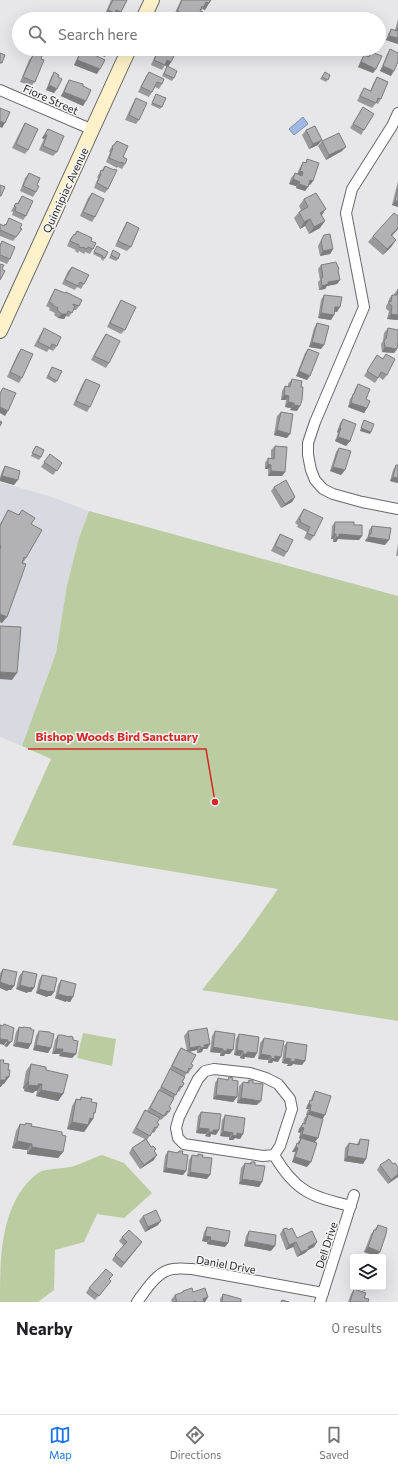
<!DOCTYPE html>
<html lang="en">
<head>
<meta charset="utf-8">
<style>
	:root { --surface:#fff; --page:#f2f2f2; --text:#202124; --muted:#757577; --line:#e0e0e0; --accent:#1a73e8 }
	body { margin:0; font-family:Commissioner,sans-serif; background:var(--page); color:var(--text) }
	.controls { position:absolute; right:12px; bottom:12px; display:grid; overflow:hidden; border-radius:4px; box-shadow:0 4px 16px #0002 }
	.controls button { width:36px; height:36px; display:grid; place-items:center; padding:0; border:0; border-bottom:1px solid var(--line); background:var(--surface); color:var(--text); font:20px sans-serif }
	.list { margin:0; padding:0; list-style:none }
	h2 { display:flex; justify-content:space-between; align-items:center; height:52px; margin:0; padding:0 16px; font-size:17px }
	h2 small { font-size:13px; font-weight:400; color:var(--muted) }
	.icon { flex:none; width:22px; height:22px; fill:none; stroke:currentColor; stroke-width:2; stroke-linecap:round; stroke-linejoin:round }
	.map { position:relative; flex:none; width:398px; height:1302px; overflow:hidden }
	.search { position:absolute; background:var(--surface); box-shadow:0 4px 16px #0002; left:12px; right:12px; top:12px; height:44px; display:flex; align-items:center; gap:10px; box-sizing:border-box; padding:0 14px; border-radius:22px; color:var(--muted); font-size:15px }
	.sheet { height:112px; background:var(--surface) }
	nav { display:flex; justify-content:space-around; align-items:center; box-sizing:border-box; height:56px; border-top:1px solid var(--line); background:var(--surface); font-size:11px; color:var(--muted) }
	nav a { display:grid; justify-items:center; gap:2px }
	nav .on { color:var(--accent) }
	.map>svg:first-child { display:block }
</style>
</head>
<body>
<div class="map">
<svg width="398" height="1302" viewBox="0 0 398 1302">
	<rect width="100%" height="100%" fill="#e7e7e9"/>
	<!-- built -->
	<path fill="#d9d9e2" d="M 0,482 L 49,496 L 89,511 L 79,538 L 67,585 L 56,653 L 22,746 L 0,737 Z"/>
	<!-- green -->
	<g fill="#bbcca0">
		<path d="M 89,511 L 398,596 L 398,1021 L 202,990 L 242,940 L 278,889 L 12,845 L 51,759 L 22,746 L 56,653 L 67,585 L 79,538 Z"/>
		<path d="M 83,1033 L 116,1039 L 112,1066 L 77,1058 Z"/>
		<path d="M 102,1155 L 124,1163 L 152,1193 L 124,1218 L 97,1214 L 84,1242 L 55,1250 L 54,1290 L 38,1302 L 0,1302 C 0,1258 0,1202 38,1173 C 45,1168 64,1169 74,1166 C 83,1163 93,1158 102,1155 Z"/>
	</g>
	<!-- water -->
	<path fill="#a1b9e2" stroke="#7d8eaa" d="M 303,117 L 308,124 L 294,135 L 289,129 Z"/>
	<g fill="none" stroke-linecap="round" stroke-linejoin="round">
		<!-- minor casing -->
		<g stroke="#69696a" stroke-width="12">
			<g id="minor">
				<path d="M 0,90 L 93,130"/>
				<path d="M 398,113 L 392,126 L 352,189 L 346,213 L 364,307 L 315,422 L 308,443 L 308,455 L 311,470 L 315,480 L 323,489 L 333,494 L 362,502 L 398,509"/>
				<path d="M 274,1155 L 263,1156 L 184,1144 L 178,1138 L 176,1128 L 179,1117 L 198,1079 L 205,1071 L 214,1069 L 250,1073 L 266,1078 L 278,1084 L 290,1099 L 292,1109 L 280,1146 L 274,1155 C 295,1191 311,1197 351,1206"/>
				<path d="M 137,1302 C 146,1290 157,1271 173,1269 C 180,1268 186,1269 192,1269 L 323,1293"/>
				<path d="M 320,1302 L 354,1195"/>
			</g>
		</g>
		<!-- secondary casing -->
		<g stroke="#69696a" stroke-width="16">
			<g id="secondary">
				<path d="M 143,19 L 152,0"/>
				<path d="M 0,331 L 129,49"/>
			</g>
		</g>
		<!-- minor -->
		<use href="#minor" stroke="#fff" stroke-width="10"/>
		<!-- secondary -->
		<use href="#secondary" stroke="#fcf1c8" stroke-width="14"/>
	</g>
	<!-- wall -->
	<g fill="#99999b">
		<path d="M 111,0 L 127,0 L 121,12 L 118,17 L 114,15 L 112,17 L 105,14 Z"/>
		<path d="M 181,0 L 211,0 L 205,10 L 203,9 L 201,11 L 202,15 L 199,19 L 174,19 L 174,18 L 173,17 L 179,4 Z"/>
		<path d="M 398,19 L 398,44 L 386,40 L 388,34 L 391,29 L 395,30 Z"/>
		<path d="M 19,28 L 19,41 L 14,39 Z"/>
		<path d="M 82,49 L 97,74 L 74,65 L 79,54 Z"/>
		<path d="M 158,49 L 171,49 L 171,62 L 168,67 L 165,65 L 162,70 L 151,65 Z"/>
		<path d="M 390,49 L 391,76 L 380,71 L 387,54 Z"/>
		<path d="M 371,52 L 376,69 L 373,73 L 358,67 L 361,60 L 364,55 L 368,57 Z"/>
		<path d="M 35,54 L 41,59 L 35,82 L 31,86 L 20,82 L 29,60 L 33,55 L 34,56 Z"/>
		<path d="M 167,66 L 174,78 L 172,81 L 162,76 Z"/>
		<path d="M 54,72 L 58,77 L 54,93 L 46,90 L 51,77 Z"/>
		<path d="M 149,72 L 162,84 L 159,89 L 155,87 L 149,97 L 138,92 L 146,76 Z"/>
		<path d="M 325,72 L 330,75 L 326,82 L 320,79 Z"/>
		<path d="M 377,77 L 381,99 L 378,104 L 376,103 L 372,108 L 357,101 L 361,93 L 364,88 L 370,91 L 374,82 Z"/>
		<path d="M 69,80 L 83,106 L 61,96 L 66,85 Z"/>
		<path d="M 156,94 L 162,107 L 160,109 L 151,105 Z"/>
		<path d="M 136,98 L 139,120 L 136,124 L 125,120 L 133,103 Z"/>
		<path d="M 363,107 L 364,130 L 361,135 L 350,128 Z"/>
		<path d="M 25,123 L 28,150 L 25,154 L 12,148 L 22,128 Z"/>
		<path d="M 48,129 L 57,152 L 53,156 L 39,150 L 44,139 L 42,138 Z"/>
		<path d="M 306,130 L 318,145 L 309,149 L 302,135 Z"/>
		<path d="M 117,141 L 123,157 L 125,164 L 122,169 L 118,167 L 117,168 L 106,162 L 110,152 L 109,152 L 110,149 Z"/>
		<path d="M 322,141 L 342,151 L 326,160 L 318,146 Z"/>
		<path d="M 307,159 L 313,181 L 310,185 L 309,185 L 305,191 L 296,188 L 296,186 L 289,184 L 291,178 L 295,173 L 297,174 L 300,167 L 303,162 L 305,163 Z"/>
		<path d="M 105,166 L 108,189 L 105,193 L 94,188 L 98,178 L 97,178 L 98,175 Z"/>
		<path d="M 29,173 L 37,185 L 36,192 L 33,197 L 20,191 L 25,178 Z"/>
		<path d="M 398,181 L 398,207 L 392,205 Z"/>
		<path d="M 92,193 L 95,217 L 92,222 L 80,216 L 88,198 Z"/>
		<path d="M 22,196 L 26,216 L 23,220 L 12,215 L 13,212 L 11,211 L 16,203 L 17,204 Z"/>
		<path d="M 304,199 L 322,215 L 320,228 L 309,234 L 305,226 L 300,229 L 294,218 L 299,212 L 301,210 L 299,206 Z"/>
		<path d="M 398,216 L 398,229 L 392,236 L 396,240 L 391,247 L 383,255 L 368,242 L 373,236 Z"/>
		<path d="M 9,218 L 22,229 L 13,241 L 0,236 L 0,224 L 4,226 L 6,224 Z"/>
		<path d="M 127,222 L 131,247 L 127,251 L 115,246 L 124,227 Z"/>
		<path d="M 77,231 L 91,241 L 93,249 L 90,254 L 85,252 L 84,254 L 79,251 L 78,253 L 75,251 L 76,250 L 67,246 L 70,239 Z"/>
		<path d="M 324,235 L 333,249 L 330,254 L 320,256 L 318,246 Z"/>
		<path d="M 2,241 L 10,259 L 7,264 L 0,261 L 0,244 Z"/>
		<path d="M 97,246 L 105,258 L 103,261 L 101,259 L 101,258 L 93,254 Z"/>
		<path d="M 113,250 L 118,259 L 116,261 L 109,258 Z"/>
		<path d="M 321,265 L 339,269 L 338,271 L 340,280 L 337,284 L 327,286 L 325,289 L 319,290 L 318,282 L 320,280 L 318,269 Z"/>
		<path d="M 72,267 L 84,284 L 81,289 L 77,287 L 75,290 L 62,284 L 68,271 Z"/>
		<path d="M 55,289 L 79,306 L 76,310 L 73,310 L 69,317 L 66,316 L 64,319 L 58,318 L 54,315 L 55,313 L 49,310 L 50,308 L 46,306 L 52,294 Z"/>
		<path d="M 398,289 L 398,320 L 387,319 L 389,311 L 386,309 L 386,306 L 388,303 L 389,299 L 392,295 L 394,295 L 394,294 Z"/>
		<path d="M 324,295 L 337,312 L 335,312 L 331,320 L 318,318 L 321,300 Z"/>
		<path d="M 121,300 L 125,330 L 121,334 L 107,327 L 118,305 Z"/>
		<path d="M 317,323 L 321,349 L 309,347 L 314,328 Z"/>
		<path d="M 44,328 L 57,346 L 53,351 L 49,349 L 47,352 L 34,346 L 41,333 Z"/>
		<path d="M 388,328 L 397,349 L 394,353 L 382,352 L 381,344 L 383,341 L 384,333 Z"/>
		<path d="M 106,334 L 109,363 L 106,368 L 91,360 L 103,338 Z"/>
		<path d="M 21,349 L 22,378 L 19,383 L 7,377 L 18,353 Z"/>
		<path d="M 308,349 L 307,380 L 296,376 L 305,353 Z"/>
		<path d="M 386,354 L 387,375 L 383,380 L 379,377 L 375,383 L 364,376 L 377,355 L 383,359 Z"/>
		<path d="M 52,367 L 57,381 L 55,383 L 46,378 Z"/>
		<path d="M 86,379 L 90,407 L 87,412 L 73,405 L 83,383 Z"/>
		<path d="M 292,379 L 297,411 L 290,410 L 291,408 L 285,407 L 286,400 L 281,400 L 282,391 L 285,386 L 288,386 L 288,384 Z"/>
		<path d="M 358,384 L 367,408 L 364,413 L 348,407 L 350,399 L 353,395 L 355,389 Z"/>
		<path d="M 281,412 L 287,438 L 274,435 L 277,416 Z"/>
		<path d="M 343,419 L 350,441 L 346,446 L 335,441 L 338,433 L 337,432 L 340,423 Z"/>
		<path d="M 36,446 L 41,457 L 39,460 L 31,456 Z"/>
		<path d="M 275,446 L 285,472 L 282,476 L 268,476 L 268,469 L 265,469 L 265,463 L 268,458 L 271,459 L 271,450 Z"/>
		<path d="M 339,448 L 345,470 L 341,475 L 330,471 L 336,452 Z"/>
		<path d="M 50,454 L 62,463 L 53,475 L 41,467 Z"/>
		<path d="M 396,465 L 398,465 L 398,483 L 390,481 L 393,470 Z"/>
		<path d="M 5,466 L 14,485 L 0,481 L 0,477 L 2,471 Z"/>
		<path d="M 274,487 L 295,497 L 292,502 L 281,508 L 271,491 Z"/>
		<path d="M 304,509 L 314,536 L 310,541 L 304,538 L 307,532 L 297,527 L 298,525 L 295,523 L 301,513 Z"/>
		<path d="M 8,510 L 18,515 L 22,510 L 31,524 L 26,558 L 23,563 L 2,623 L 0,622 L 0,524 Z"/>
		<path d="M 335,522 L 354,525 L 362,536 L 359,540 L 338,539 L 336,542 L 333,542 L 333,539 L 331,539 L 332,526 Z"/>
		<path d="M 372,526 L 385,545 L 365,541 L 366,539 L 368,536 L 369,530 Z"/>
		<path d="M 280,534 L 287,552 L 284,557 L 271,551 L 277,539 Z"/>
		<path d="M 398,544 L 398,556 L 396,556 Z"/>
		<path d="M 3,969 L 14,986 L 11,990 L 8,990 L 7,991 L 0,988 L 0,973 Z"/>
		<path d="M 23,971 L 34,988 L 31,992 L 28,992 L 27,993 L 16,989 L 19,976 Z"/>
		<path d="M 42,975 L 54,992 L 51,996 L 48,996 L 47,997 L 36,993 L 39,980 Z"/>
		<path d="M 61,980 L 73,997 L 70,1002 L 66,1001 L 66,1002 L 55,998 L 58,985 Z"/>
		<path d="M 19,1027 L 23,1028 L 23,1027 L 31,1044 L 28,1049 L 13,1046 L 16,1032 Z"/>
		<path d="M 39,1031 L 51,1048 L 48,1053 L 33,1050 L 36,1036 Z"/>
		<path d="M 188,1031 L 210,1044 L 207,1049 L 203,1049 L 202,1052 L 197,1053 L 197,1050 L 189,1052 L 191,1069 L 188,1074 L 187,1073 L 184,1077 L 182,1082 L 182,1087 L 179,1092 L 178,1091 L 174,1098 L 169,1107 L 169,1112 L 166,1116 L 165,1116 L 161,1120 L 159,1119 L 157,1123 L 157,1128 L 154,1133 L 152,1132 L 147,1140 L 154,1151 L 154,1160 L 140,1169 L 129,1153 L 132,1148 L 145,1139 L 132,1133 L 142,1115 L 145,1110 L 147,1111 L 170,1071 L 169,1070 L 178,1052 L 181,1048 L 187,1051 L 184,1036 Z"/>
		<path d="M 215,1031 L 230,1054 L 225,1054 L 224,1056 L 220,1056 L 220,1053 L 210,1052 L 212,1036 Z"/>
		<path d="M 239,1034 L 257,1053 L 254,1058 L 245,1057 L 244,1059 L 240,1058 L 240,1056 L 234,1055 L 236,1039 Z"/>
		<path d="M 58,1035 L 70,1037 L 70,1036 L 73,1040 L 76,1054 L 72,1058 L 59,1056 L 60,1054 L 52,1054 L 55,1040 Z"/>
		<path d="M 264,1038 L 278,1062 L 273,1061 L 272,1063 L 268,1063 L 268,1060 L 258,1059 L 260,1043 Z"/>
		<path d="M 287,1042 L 302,1065 L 293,1064 L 291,1066 L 287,1066 L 288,1064 L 282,1063 L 284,1046 Z"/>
		<path d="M 31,1064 L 46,1070 L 63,1094 L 58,1101 L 36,1096 L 37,1091 L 35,1091 L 33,1093 L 24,1091 L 24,1089 L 23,1088 L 26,1071 Z"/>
		<path d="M 229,1077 L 232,1080 L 237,1097 L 233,1102 L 213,1099 L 215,1083 L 218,1078 L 227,1080 Z"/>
		<path d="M 249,1080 L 253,1083 L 257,1105 L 237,1103 L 239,1086 L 243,1082 L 247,1082 Z"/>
		<path d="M 315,1091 L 323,1119 L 318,1138 L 315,1142 L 307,1167 L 292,1162 L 295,1152 L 292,1152 L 294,1148 L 300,1139 L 299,1138 L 300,1133 L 298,1132 L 299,1128 L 303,1124 L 304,1119 L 307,1115 L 306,1115 L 308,1109 L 306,1109 L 307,1105 L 311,1100 L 312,1096 Z"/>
		<path d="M 81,1097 L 91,1102 L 93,1116 L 93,1119 L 84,1132 L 67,1129 L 72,1106 L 76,1099 L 79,1100 Z"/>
		<path d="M 201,1112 L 216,1135 L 211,1134 L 210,1137 L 205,1136 L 206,1134 L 196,1133 L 198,1116 Z"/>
		<path d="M 225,1115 L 243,1134 L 240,1139 L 235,1138 L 233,1140 L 229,1140 L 229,1137 L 220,1136 L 222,1120 Z"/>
		<path d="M 26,1123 L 31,1126 L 62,1135 L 63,1152 L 58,1158 L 27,1154 L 27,1150 L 12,1148 L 16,1131 L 20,1124 L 24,1125 Z"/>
		<path d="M 360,1139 L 363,1164 L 344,1161 L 345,1148 L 349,1143 L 357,1144 Z"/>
		<path d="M 168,1151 L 177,1153 L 179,1151 L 182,1154 L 186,1171 L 183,1175 L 163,1172 L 165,1156 Z"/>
		<path d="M 198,1154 L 207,1179 L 187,1176 L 189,1160 L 192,1155 L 197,1156 Z"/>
		<path d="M 251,1162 L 255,1165 L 262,1182 L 259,1187 L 239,1184 L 241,1168 L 245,1163 L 249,1164 Z"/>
		<path d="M 393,1164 L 398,1174 L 388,1184 L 377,1170 L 380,1165 Z"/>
		<path d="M 143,1216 L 158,1225 L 145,1232 L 139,1221 Z"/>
		<path d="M 378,1225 L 380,1252 L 376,1256 L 364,1252 L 371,1234 Z"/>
		<path d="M 207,1227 L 225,1247 L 207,1244 L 207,1242 L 202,1241 L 204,1232 Z"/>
		<path d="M 283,1229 L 288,1230 L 297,1238 L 317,1242 L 314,1247 L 308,1250 L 305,1253 L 297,1257 L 293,1247 L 286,1250 L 280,1234 Z"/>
		<path d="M 249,1231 L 271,1251 L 244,1246 L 246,1236 Z"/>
		<path d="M 122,1237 L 142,1242 L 121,1268 L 112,1260 L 115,1255 L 124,1246 L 119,1241 Z"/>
		<path d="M 109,1280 L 107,1286 L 95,1300 L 86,1293 L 89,1288 Z"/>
		<path d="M 354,1289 L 364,1298 L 368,1302 L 348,1302 L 351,1294 Z"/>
		<path d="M 183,1291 L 193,1292 L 208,1297 L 205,1302 L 172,1302 L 171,1300 L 175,1295 L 182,1293 Z"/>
		<path d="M 223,1294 L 241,1302 L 220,1302 L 220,1299 Z"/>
	</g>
	<!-- shaded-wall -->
	<g fill="#7d7d7e">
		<path d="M 206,2 L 209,3 L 205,10 L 203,9 Z"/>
		<path d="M 108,10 L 116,10 L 121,12 L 118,17 L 114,15 L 112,17 L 105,14 Z"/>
		<path d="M 199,14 L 202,15 L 199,19 L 195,19 Z"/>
		<path d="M 17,35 L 19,35 L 19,41 L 14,39 Z"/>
		<path d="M 389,36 L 398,38 L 398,44 L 386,40 Z"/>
		<path d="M 86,49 L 99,49 L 108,53 L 105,57 L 85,50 Z"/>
		<path d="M 77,60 L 100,69 L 97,74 L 74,65 Z"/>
		<path d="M 167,60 L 171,62 L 168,67 L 164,65 Z"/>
		<path d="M 361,62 L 376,69 L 373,73 L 358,67 Z"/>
		<path d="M 383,66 L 394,71 L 391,76 L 380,71 Z"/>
		<path d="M 49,85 L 57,89 L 54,93 L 46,90 Z"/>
		<path d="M 64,92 L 86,101 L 83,106 L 61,96 Z"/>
		<path d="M 0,121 L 5,123 L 2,128 L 0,127 Z"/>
		<path d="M 45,134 L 47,135 L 44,139 L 42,138 Z"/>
		<path d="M 322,140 L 318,145 L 309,149 L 313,144 Z"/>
		<path d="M 346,147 L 342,151 L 326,160 L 329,155 Z"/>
		<path d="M 300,171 L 303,172 L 300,176 L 297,175 Z"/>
		<path d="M 293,179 L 300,182 L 296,186 L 289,184 Z"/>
		<path d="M 310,180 L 313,181 L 310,185 L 307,184 Z"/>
		<path d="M 299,184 L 308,187 L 305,191 L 296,188 Z"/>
		<path d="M 395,201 L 398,201 L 398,207 L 392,205 Z"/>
		<path d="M 325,210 L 321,217 L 320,213 Z"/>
		<path d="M 310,219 L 305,226 L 300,229 L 304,222 Z"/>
		<path d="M 325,221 L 320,228 L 309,234 L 314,227 Z"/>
		<path d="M 398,228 L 398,229 L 386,242 L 391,235 Z"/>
		<path d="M 396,240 L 391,247 L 383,255 L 387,249 Z"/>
		<path d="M 333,249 L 330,254 L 320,256 L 323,251 Z"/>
		<path d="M 340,280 L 337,284 L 327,286 L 325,289 L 319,290 L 322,286 L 328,282 Z"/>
		<path d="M 335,307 L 340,307 L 337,312 L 332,311 Z"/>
		<path d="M 321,313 L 334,315 L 331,320 L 318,318 Z"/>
		<path d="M 62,314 L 67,314 L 64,319 L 58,318 Z"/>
		<path d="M 391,314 L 398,315 L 398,320 L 387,319 Z"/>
		<path d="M 312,342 L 324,345 L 321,349 L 309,347 Z"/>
		<path d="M 385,347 L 397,349 L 394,353 L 382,352 Z"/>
		<path d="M 299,371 L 310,376 L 307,380 L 296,376 Z"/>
		<path d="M 284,395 L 289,396 L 286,400 L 281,400 Z"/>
		<path d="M 288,402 L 294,403 L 291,408 L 285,407 Z"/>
		<path d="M 351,403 L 367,408 L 364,413 L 348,407 Z"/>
		<path d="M 294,405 L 300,406 L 297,411 L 290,410 Z"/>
		<path d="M 0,407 L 8,411 L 5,416 L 0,413 Z"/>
		<path d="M 340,427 L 341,428 L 338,433 L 337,432 Z"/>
		<path d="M 361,428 L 371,432 L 370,434 L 360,431 Z"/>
		<path d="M 277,430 L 290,434 L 287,438 L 274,435 Z"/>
		<path d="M 338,437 L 350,441 L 346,446 L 335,441 Z"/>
		<path d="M 268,464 L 271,465 L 268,469 L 265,469 Z"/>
		<path d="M 333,467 L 345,470 L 341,475 L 330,471 Z"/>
		<path d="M 271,471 L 285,472 L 282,476 L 268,476 Z"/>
		<path d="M 2,476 L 18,480 L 14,485 L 0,481 L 0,479 Z"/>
		<path d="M 393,477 L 398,478 L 398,483 L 390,481 Z"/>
		<path d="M 295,497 L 292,502 L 281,508 L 285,504 Z"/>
		<path d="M 334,534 L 336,534 L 333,539 L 331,539 Z"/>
		<path d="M 339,534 L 362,536 L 359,540 L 338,539 L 336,542 L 333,542 L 336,537 Z"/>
		<path d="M 369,537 L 389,540 L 385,545 L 365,541 Z"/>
		<path d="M 0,614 L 7,617 L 2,623 L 0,622 Z"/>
		<path d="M 0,672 L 17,673 L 12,680 L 0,679 Z"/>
		<path d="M 0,982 L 11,985 L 14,986 L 11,990 L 8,990 L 7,991 L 0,988 Z"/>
		<path d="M 20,985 L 31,987 L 34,988 L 31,992 L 28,992 L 27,993 L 16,989 Z"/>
		<path d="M 39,989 L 50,991 L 54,992 L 51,996 L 48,996 L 47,997 L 36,993 Z"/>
		<path d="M 58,994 L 69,996 L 73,997 L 70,1002 L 66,1001 L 66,1002 L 55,998 Z"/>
		<path d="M 0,1039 L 8,1040 L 4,1045 L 0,1044 Z"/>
		<path d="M 12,1041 L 7,1047 L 4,1046 L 7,1042 Z"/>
		<path d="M 17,1042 L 31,1044 L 28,1049 L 13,1046 Z"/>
		<path d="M 210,1044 L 207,1049 L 203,1049 L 202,1052 L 197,1053 L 201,1048 L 204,1045 Z"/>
		<path d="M 36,1045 L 51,1048 L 48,1053 L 33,1050 Z"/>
		<path d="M 200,1046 L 197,1050 L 187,1052 L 190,1048 Z"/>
		<path d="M 213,1047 L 223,1049 L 220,1053 L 210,1052 Z"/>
		<path d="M 56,1049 L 63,1049 L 60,1054 L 52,1054 Z"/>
		<path d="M 227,1049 L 233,1050 L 230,1054 L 225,1054 L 224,1056 L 220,1056 L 223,1051 Z"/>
		<path d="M 237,1050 L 243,1051 L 240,1056 L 234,1055 Z"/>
		<path d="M 62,1052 L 76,1054 L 72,1058 L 59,1056 Z"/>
		<path d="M 247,1052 L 257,1053 L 254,1058 L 245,1057 L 244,1059 L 240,1058 L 243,1054 Z"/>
		<path d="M 261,1054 L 271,1056 L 268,1060 L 258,1059 Z"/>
		<path d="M 275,1056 L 281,1057 L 278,1062 L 273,1061 L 272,1063 L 268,1063 L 271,1058 Z"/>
		<path d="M 285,1058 L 291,1059 L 288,1064 L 282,1063 Z"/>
		<path d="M 295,1059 L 305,1061 L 302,1065 L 293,1064 L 291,1066 L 287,1066 L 290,1061 Z"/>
		<path d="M 6,1077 L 9,1077 L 4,1084 L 3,1084 L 1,1087 L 0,1087 L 0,1081 L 1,1080 Z"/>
		<path d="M 28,1081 L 29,1082 L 24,1089 L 23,1088 Z"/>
		<path d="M 38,1084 L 42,1084 L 37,1091 L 35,1091 L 33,1093 L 24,1091 L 28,1085 Z"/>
		<path d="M 41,1090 L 63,1094 L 58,1101 L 36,1096 Z"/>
		<path d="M 216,1095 L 237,1097 L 233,1102 L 213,1099 Z"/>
		<path d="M 241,1098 L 261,1101 L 257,1105 L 237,1103 Z"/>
		<path d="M 309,1104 L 311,1105 L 308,1109 L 306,1109 Z"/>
		<path d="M 310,1111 L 325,1115 L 322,1120 L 306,1115 Z"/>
		<path d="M 94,1112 L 95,1113 L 91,1118 L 93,1119 L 84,1132 L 67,1129 L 72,1122 Z"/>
		<path d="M 301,1127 L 304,1128 L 300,1133 L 298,1132 Z"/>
		<path d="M 199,1128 L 209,1129 L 206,1134 L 196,1133 Z"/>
		<path d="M 213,1130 L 219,1130 L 216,1135 L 211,1134 L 210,1137 L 205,1136 L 209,1132 Z"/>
		<path d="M 223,1131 L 233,1133 L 229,1137 L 220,1136 Z"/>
		<path d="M 237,1133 L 243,1134 L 240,1139 L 235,1138 L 233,1140 L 229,1140 L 232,1135 Z"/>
		<path d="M 302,1134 L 318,1138 L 314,1143 L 299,1138 Z"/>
		<path d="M 17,1141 L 32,1144 L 27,1150 L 12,1148 Z"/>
		<path d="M 32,1147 L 63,1152 L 58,1158 L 27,1154 Z"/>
		<path d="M 296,1147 L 298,1148 L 295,1152 L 292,1152 Z"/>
		<path d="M 157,1155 L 154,1160 L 140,1169 L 144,1165 Z"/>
		<path d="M 347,1156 L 366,1159 L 363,1164 L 344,1161 Z"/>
		<path d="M 295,1157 L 311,1162 L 307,1167 L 292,1162 Z"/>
		<path d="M 166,1168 L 186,1171 L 183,1175 L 163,1172 Z"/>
		<path d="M 190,1172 L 210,1175 L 207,1179 L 187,1176 Z"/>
		<path d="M 398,1174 L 398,1177 L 388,1184 L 391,1180 Z"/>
		<path d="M 242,1179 L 262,1182 L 259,1187 L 239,1184 Z"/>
		<path d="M 161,1221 L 158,1225 L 145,1232 L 148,1227 Z"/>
		<path d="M 205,1236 L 211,1237 L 207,1242 L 202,1241 Z"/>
		<path d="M 210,1240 L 228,1243 L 225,1247 L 207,1244 Z"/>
		<path d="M 247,1241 L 275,1246 L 271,1251 L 244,1246 Z"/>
		<path d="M 142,1242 L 139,1246 L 121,1268 L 124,1263 Z"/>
		<path d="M 296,1242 L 293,1247 L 286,1250 L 289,1245 Z"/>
		<path d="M 317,1242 L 314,1247 L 308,1250 L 305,1253 L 297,1257 L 301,1252 L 308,1247 Z"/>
		<path d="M 368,1247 L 380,1252 L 376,1256 L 364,1252 Z"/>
		<path d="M 353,1286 L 353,1287 L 367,1287 L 365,1291 L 352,1287 Z"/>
		<path d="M 208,1297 L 205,1302 L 201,1302 L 203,1299 Z"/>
	</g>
	<!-- building -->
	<g fill="#b2b2b4" stroke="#7d7d7e">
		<path d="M 113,0 L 127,0 L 121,12 L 116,10 L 115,13 L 108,10 Z"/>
		<path d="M 182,0 L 211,0 L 209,3 L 206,2 L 204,7 L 202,6 L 200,11 L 203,12 L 202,15 L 199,14 L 197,18 L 198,19 L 175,19 L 179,11 L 177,11 Z"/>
		<path d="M 398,27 L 398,38 L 389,36 L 391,29 L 397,31 Z"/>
		<path d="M 82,49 L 105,60 L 100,69 L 77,60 Z"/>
		<path d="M 99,49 L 110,49 L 108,53 Z"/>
		<path d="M 159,49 L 171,49 L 176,52 L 171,62 L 167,60 L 165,65 L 154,60 Z"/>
		<path d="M 390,49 L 398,53 L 398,62 L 394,71 L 383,66 Z"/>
		<path d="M 371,52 L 382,56 L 376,69 L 361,62 L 364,55 L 369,57 Z"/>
		<path d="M 0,53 L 5,55 L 2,63 L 0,63 Z"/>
		<path d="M 35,54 L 42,56 L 41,59 L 44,60 L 35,82 L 23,77 L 33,55 L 34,56 Z"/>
		<path d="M 167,66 L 177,71 L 174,78 L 164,74 Z"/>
		<path d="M 54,72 L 59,75 L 58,77 L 62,79 L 57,89 L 49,85 Z"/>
		<path d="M 149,72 L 164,79 L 162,84 L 157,82 L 152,92 L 141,87 Z"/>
		<path d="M 325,72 L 330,75 L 328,80 L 322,77 Z"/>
		<path d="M 377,77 L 388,82 L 381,99 L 378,98 L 376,103 L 360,96 L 364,88 L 371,91 Z"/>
		<path d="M 69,80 L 83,84 L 83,86 L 91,90 L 86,101 L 64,92 Z"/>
		<path d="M 156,94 L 166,98 L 162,107 L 152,103 Z"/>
		<path d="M 136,98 L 147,103 L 139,120 L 129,115 Z"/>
		<path d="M 363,107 L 374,114 L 364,130 L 353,124 Z"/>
		<path d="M 0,108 L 10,112 L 5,123 L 0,121 Z"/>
		<path d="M 25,123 L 38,129 L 28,150 L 16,144 Z"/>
		<path d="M 315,126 L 322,140 L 313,144 L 306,130 Z"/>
		<path d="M 48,129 L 64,136 L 57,152 L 43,146 L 47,135 L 45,134 Z"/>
		<path d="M 339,133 L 346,147 L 329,155 L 322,141 Z"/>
		<path d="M 117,141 L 128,146 L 123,157 L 127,159 L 125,164 L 121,162 L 121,163 L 109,158 L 113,148 L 112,147 L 113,145 L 114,145 Z"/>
		<path d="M 307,159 L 319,163 L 313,181 L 310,180 L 308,187 L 299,184 L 300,182 L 293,179 L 295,173 L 302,176 L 303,172 L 300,171 L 303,162 L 306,163 Z"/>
		<path d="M 105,166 L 114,170 L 114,169 L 117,170 L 108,189 L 97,183 L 101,174 L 100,173 L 101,170 L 103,171 Z"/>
		<path d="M 29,173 L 40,178 L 37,185 L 39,186 L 36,192 L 23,186 Z"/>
		<path d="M 0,185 L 5,187 L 1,196 L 0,196 Z"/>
		<path d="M 398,188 L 398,201 L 395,201 Z"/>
		<path d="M 92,193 L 104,199 L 95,217 L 83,212 Z"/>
		<path d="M 316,193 L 326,209 L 325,210 L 320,213 L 325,221 L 314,227 L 310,219 L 304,222 L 299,212 L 308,207 L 304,199 Z"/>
		<path d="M 22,196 L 33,201 L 26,216 L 15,211 L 16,207 L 14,206 L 16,203 L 18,204 Z"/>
		<path d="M 394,213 L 398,216 L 398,228 L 391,235 L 396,240 L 387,249 L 373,236 Z"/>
		<path d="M 9,218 L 22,224 L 20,228 L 22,229 L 16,237 L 0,230 L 0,224 L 4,226 L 5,224 L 6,225 Z"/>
		<path d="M 127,222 L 139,228 L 131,247 L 118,241 Z"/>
		<path d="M 77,231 L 92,238 L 91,241 L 96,243 L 93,249 L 88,247 L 87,249 L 82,247 L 82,248 L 79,247 L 79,245 L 70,241 L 74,234 L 75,235 Z"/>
		<path d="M 330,234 L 333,249 L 323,251 L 321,241 L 324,235 Z"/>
		<path d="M 2,241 L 15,247 L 10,259 L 0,255 L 0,246 Z"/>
		<path d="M 97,246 L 108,252 L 105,258 L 102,257 L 103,256 L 94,252 Z"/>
		<path d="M 113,250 L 120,254 L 118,259 L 111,255 Z"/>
		<path d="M 336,262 L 339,269 L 338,270 L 340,280 L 328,282 L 328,284 L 322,286 L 321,278 L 323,277 L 321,265 Z"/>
		<path d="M 0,264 L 4,265 L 2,269 L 5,271 L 0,280 Z"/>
		<path d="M 72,267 L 89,275 L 84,284 L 80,282 L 78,286 L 65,280 Z"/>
		<path d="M 55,289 L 65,293 L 66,292 L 82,300 L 79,306 L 73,304 L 73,305 L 75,306 L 72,313 L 68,311 L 67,314 L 62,314 L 57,310 L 58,308 L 52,305 L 53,304 L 49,302 Z"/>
		<path d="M 398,289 L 398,315 L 391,314 L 392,306 L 389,304 L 389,301 L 391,302 L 392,295 L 397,295 Z"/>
		<path d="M 324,295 L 342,297 L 340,307 L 335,307 L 334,315 L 321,313 Z"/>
		<path d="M 121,300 L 136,307 L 125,330 L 110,323 Z"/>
		<path d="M 317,323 L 329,326 L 324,345 L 312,342 Z"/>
		<path d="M 44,328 L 61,337 L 57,346 L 52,344 L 50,348 L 38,342 Z"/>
		<path d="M 388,328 L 398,330 L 398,342 L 397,349 L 385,347 L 384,341 L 385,339 L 386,339 Z"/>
		<path d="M 106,334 L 120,341 L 109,363 L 94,356 Z"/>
		<path d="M 21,349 L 33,354 L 22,378 L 10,372 Z"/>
		<path d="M 308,349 L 319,353 L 310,376 L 299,371 Z"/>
		<path d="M 386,354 L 395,359 L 387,375 L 381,372 L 378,378 L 367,371 L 377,355 L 383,359 Z"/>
		<path d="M 52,367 L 62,371 L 57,381 L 48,376 Z"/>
		<path d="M 86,379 L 100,385 L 90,407 L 76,401 Z"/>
		<path d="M 292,379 L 302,381 L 301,387 L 303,387 L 302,400 L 300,406 L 294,405 L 294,403 L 288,402 L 289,396 L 284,395 L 285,386 L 290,387 Z"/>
		<path d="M 358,384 L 370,389 L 366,399 L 370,401 L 367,408 L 351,403 L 353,394 L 354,394 Z"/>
		<path d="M 3,388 L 16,393 L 8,411 L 0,407 L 0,393 Z"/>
		<path d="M 281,412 L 293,414 L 290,434 L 277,430 Z"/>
		<path d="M 343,419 L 356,424 L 350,441 L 338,437 L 341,428 L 340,427 Z"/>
		<path d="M 364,420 L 374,424 L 371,432 L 361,428 Z"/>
		<path d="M 0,421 L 2,422 L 0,426 Z"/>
		<path d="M 36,446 L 44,450 L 41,457 L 32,453 Z"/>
		<path d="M 275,446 L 287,447 L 285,472 L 271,471 L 271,465 L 268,464 L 268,458 L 274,459 Z"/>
		<path d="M 339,448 L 351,451 L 345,470 L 333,467 Z"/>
		<path d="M 50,454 L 62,463 L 57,471 L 44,462 Z"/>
		<path d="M 396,465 L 398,465 L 398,478 L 393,477 Z"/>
		<path d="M 5,466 L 20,471 L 18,480 L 2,476 Z"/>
		<path d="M 286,480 L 295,497 L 285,504 L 274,487 Z"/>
		<path d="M 304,509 L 323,518 L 314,536 L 307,533 L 310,527 L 300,522 L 301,520 L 299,519 Z"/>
		<path d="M 8,510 L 19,515 L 22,510 L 35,518 L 31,524 L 42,530 L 26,558 L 24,557 L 22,563 L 26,564 L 7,617 L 0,614 L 0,550 L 1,546 L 0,545 L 0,526 Z"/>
		<path d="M 335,522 L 354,522 L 354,525 L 362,525 L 362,536 L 339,534 L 339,537 L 336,537 L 336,534 L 334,534 Z"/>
		<path d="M 372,526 L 391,528 L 389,540 L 369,537 L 369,534 L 371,534 Z"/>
		<path d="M 280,534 L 293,540 L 287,552 L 275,546 Z"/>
		<path d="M 0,626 L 21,627 L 17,673 L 0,672 Z"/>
		<path d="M 3,969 L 17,972 L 14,986 L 11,985 L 11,986 L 0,982 Z"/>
		<path d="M 23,971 L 37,974 L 34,988 L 31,987 L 30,988 L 20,985 Z"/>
		<path d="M 42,975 L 57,978 L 54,992 L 50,991 L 50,992 L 39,989 Z"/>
		<path d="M 61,980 L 76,984 L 73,997 L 69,996 L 69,997 L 58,994 Z"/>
		<path d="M 4,1024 L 14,1028 L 12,1041 L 11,1042 L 7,1042 L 8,1040 L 0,1039 L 0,1025 L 3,1026 Z"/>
		<path d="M 19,1027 L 23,1028 L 23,1027 L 31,1028 L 31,1030 L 34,1030 L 31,1044 L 17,1042 Z"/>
		<path d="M 207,1028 L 210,1044 L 204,1045 L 205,1047 L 201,1048 L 200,1046 L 190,1048 L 188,1031 Z"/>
		<path d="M 39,1031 L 50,1032 L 50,1033 L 54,1034 L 51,1048 L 36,1045 Z"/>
		<path d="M 215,1031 L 235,1034 L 233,1050 L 227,1049 L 227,1051 L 223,1051 L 223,1049 L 213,1047 Z"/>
		<path d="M 239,1034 L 259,1037 L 257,1053 L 247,1052 L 247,1054 L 243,1054 L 243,1051 L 237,1050 Z"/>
		<path d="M 58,1035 L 62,1035 L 70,1037 L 70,1036 L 73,1037 L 73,1040 L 78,1041 L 76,1054 L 62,1052 L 63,1049 L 56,1049 Z"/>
		<path d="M 264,1038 L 284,1041 L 281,1057 L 275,1056 L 275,1059 L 271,1058 L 271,1056 L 261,1054 Z"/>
		<path d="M 287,1042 L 307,1045 L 305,1061 L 295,1059 L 295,1062 L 290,1061 L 291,1059 L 285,1058 Z"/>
		<path d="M 181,1048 L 196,1055 L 191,1064 L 193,1065 L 191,1069 L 189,1068 L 187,1073 L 172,1066 Z"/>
		<path d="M 0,1060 L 4,1060 L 3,1063 L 9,1064 L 8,1070 L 10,1070 L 9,1077 L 6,1077 L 6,1080 L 1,1080 L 0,1082 Z"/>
		<path d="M 31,1064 L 46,1067 L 46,1070 L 68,1075 L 63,1094 L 41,1090 L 42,1084 L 38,1084 L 38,1086 L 28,1085 L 29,1082 L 28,1081 Z"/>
		<path d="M 170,1069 L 185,1077 L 182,1082 L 184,1083 L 182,1087 L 180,1086 L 176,1095 L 161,1087 Z"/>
		<path d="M 229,1077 L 233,1078 L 232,1080 L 238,1081 L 237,1097 L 216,1095 L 218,1078 L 228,1080 Z"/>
		<path d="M 249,1080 L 253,1081 L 253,1083 L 263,1084 L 261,1101 L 241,1098 L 243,1082 L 249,1083 Z"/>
		<path d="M 159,1090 L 174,1098 L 169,1107 L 171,1108 L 169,1112 L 167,1111 L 164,1116 L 150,1108 Z"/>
		<path d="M 315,1091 L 331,1096 L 325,1115 L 310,1111 L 311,1105 L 309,1104 L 310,1100 L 312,1101 Z"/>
		<path d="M 81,1097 L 92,1099 L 91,1102 L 97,1103 L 95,1113 L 94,1112 L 93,1119 L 90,1118 L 88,1125 L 72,1122 L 76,1099 L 81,1100 Z"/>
		<path d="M 145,1110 L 160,1118 L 157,1123 L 159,1124 L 157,1128 L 155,1127 L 150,1136 L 136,1128 Z"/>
		<path d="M 201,1112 L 221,1114 L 219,1130 L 213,1130 L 213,1132 L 209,1132 L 209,1129 L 199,1128 Z"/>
		<path d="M 308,1114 L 323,1119 L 318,1138 L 302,1134 L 304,1128 L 301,1127 L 303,1123 L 305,1124 Z"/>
		<path d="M 225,1115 L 245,1118 L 243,1134 L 237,1133 L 237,1136 L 232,1135 L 233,1133 L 223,1131 Z"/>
		<path d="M 26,1123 L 32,1124 L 31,1126 L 62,1132 L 62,1135 L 66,1136 L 63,1152 L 32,1147 L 32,1144 L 17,1141 L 20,1124 L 25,1125 Z"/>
		<path d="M 301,1138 L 317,1143 L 311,1162 L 295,1157 L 298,1148 L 296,1147 L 297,1143 L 299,1144 Z"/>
		<path d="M 146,1139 L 151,1147 L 153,1146 L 156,1149 L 154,1151 L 157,1155 L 144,1165 L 132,1148 Z"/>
		<path d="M 360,1139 L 369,1140 L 366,1159 L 347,1156 L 349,1143 L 359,1145 Z"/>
		<path d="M 168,1151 L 178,1153 L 179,1151 L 183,1151 L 182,1154 L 188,1155 L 186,1171 L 166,1168 Z"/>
		<path d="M 198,1154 L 203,1155 L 202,1157 L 212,1158 L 210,1175 L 190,1172 L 192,1155 L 198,1156 Z"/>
		<path d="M 389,1159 L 393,1164 L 395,1163 L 398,1167 L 398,1174 L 391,1180 L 380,1165 Z"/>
		<path d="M 251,1162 L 255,1162 L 255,1165 L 265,1166 L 262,1182 L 242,1179 L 245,1163 L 251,1164 Z"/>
		<path d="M 156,1210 L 161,1221 L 148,1227 L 143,1216 Z"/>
		<path d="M 378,1225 L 387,1228 L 386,1234 L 380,1252 L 368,1247 L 374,1230 L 376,1230 Z"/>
		<path d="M 207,1227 L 230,1231 L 228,1243 L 210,1240 L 211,1237 L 205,1236 Z"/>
		<path d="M 287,1228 L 288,1230 L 292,1228 L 297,1238 L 312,1231 L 317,1242 L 308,1247 L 309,1249 L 301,1252 L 296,1242 L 289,1245 L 283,1229 Z"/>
		<path d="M 129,1230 L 142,1242 L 124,1263 L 115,1255 L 127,1242 L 122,1237 Z"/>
		<path d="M 249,1231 L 276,1235 L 275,1246 L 247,1241 Z"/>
		<path d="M 366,1254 L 375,1257 L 365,1257 Z"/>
		<path d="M 106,1269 L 113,1275 L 109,1279 L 111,1281 L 99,1296 L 89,1288 Z"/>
		<path d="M 192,1288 L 193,1292 L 205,1288 L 208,1297 L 203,1299 L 204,1302 L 196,1302 L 196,1301 L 193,1302 L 177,1302 L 175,1295 L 183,1292 L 183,1291 Z"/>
		<path d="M 354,1289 L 366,1293 L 364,1298 L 369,1299 L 368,1302 L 350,1302 Z"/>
		<path d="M 223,1294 L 241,1299 L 241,1302 L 222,1302 Z"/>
		<path d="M 282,1300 L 289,1302 L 281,1302 Z"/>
	</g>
	<g text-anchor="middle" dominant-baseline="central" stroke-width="3" stroke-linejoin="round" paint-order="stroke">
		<!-- street labels -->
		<g font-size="11" fill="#282829" stroke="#f5f5f6">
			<text transform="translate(51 99) rotate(24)">Fiore Street</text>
			<text transform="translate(65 190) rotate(-65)">Quinnipiac Avenue</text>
			<text transform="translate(326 1245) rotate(-72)">Dell Drive</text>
			<text transform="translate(226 1264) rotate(10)">Daniel Drive</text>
		</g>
	</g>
	<!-- callouts -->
	<path fill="none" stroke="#d62828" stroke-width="1.5" d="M215 802L206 749H28"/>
	<circle fill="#d62828" stroke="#f5f5f6" stroke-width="1.5" cx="215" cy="802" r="4"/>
	<g font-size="12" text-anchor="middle" font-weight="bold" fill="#d62828" stroke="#f5f5f6" stroke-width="3" stroke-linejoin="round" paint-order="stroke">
		<text x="117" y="741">Bishop Woods Bird Sanctuary</text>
	</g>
</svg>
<div class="controls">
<button><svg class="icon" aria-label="layers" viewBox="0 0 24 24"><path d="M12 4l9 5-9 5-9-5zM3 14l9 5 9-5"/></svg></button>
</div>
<div class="search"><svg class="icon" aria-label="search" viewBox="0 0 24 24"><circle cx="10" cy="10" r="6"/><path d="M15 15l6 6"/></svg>Search here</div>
</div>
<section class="sheet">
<h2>Nearby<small>0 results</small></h2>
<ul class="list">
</ul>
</section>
<nav>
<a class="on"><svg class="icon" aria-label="map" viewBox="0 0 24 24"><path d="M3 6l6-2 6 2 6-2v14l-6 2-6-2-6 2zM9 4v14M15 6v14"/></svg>Map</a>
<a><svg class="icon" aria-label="directions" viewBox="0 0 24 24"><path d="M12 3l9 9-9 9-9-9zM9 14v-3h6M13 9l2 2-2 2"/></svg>Directions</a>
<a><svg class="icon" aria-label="saved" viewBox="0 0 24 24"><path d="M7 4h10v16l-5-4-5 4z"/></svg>Saved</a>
</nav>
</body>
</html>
